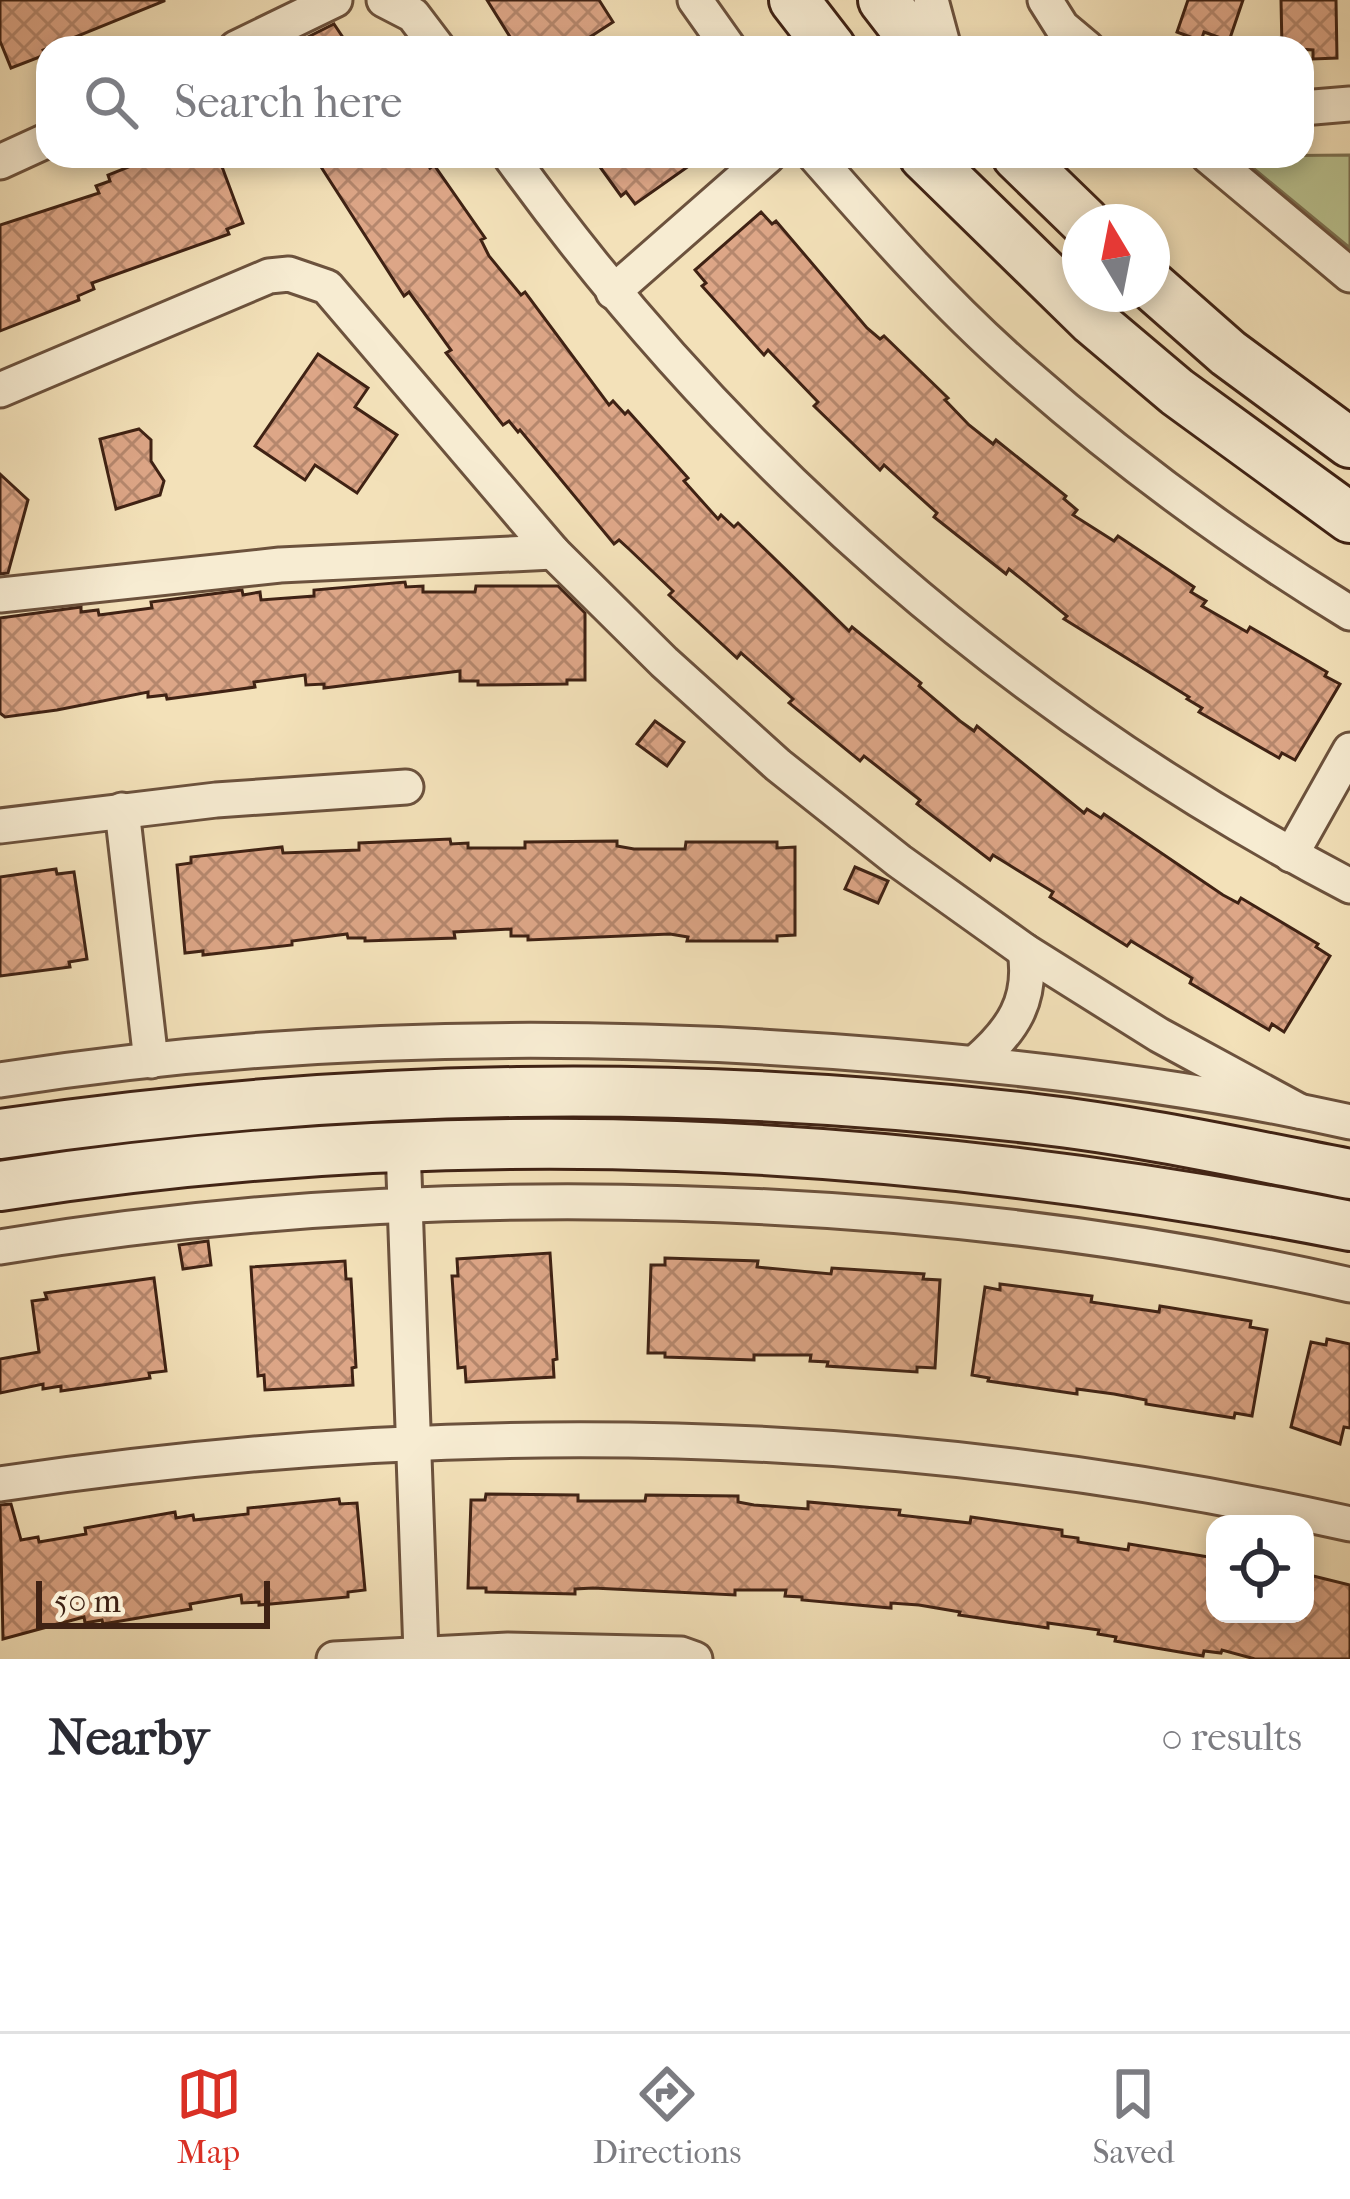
<!DOCTYPE html>
<html lang="en">
<head>
<meta charset="utf-8">
<style>
	:root { --surface:#fff; --page:#f7f7f7; --text:#2b2b33; --muted:#7c7c81; --line:#e1e1e2; --accent:#d93025 }
	body { margin:0; font-family:"IM FELL French Canon",serif; background:var(--page); color:var(--text) }
	.controls { position:absolute; right:36px; bottom:36px; display:grid; overflow:hidden; border-radius:24px; box-shadow:0 6px 18px #0003 }
	.controls button { width:108px; height:108px; display:grid; place-items:center; padding:0; border:0; border-bottom:3px solid var(--line); background:var(--surface); color:var(--text); font:60px sans-serif }
	.compass { position:absolute; left:1062px; top:204px; width:108px; height:108px; border-radius:50%; background:var(--surface); box-shadow:0 6px 18px #0003; rotate:350deg }
	.scale { position:absolute; left:36px; bottom:30px; width:234px; box-sizing:border-box; padding-left:12px; border:6px solid #3f2214; border-top:0; font-size:33px; line-height:42px; white-space:nowrap; color:#3f2214; -webkit-text-stroke:9px #f7ecd2; paint-order:stroke }
	.list { margin:0; padding:0; list-style:none }
	h2 { display:flex; justify-content:space-between; align-items:center; height:156px; margin:0; padding:0 48px; font-size:51px }
	h2 small { font-size:39px; font-weight:400; color:var(--muted) }
	.icon { flex:none; width:66px; height:66px; fill:none; stroke:currentColor; stroke-width:2; stroke-linecap:round; stroke-linejoin:round }
	.map { position:relative; flex:none; width:1350px; height:1659px; overflow:hidden }
	.search { position:absolute; background:var(--surface); box-shadow:0 6px 18px #0003; left:36px; right:36px; top:36px; height:132px; display:flex; align-items:center; gap:30px; box-sizing:border-box; padding:0 42px; border-radius:36px; color:var(--muted); font-size:45px }
	.sheet { height:372px; background:var(--surface) }
	nav { display:flex; justify-content:space-around; align-items:center; box-sizing:border-box; height:168px; border-top:3px solid var(--line); background:var(--surface); font-size:33px; color:var(--muted) }
	nav a { display:grid; justify-items:center; gap:6px }
	nav .on { color:var(--accent) }
	.map>svg:first-child { display:block }
</style>
</head>
<body>
<div class="map">
<svg width="1350" height="1659" viewBox="0 0 1350 1659">
	<defs>
		<pattern id="building-cross-hatch" width="8" height="8" patternUnits="userSpaceOnUse" patternTransform="scale(3)"><rect width="8" height="8" fill="#dda687"/><path d="M0 0l8 8M0 8l8-8" fill="none" stroke="#b5876d"/></pattern>
	</defs>
	<rect width="100%" height="100%" fill="#f3e1b9"/>
	<filter id="stains"><feTurbulence type="fractalNoise" baseFrequency=".00167" numOctaves="4"/><feColorMatrix values="0 0 0 0 .2 0 0 0 0 .09 0 0 0 0 .02 0 0 0 .5 -.17"/></filter>
	<radialGradient id="worn" r=".72"><stop offset=".6" stop-color="#630" stop-opacity="0"/><stop offset="1" stop-color="#630" stop-opacity=".3"/></radialGradient>
	<!-- green -->
	<path fill="#bac390" stroke="#7c7252" stroke-width="3" d="M 1350,155 L 1350,248 L 1253,168 L 1250,156 Z"/>
	<!-- building -->
	<g fill="url(#building-cross-hatch)" stroke="#3f2214" stroke-width="3">
		<path d="M 0,0 L 164,0 L 164,1 L 43,50 L 45,55 L 11,68 L 0,41 Z"/>
		<path d="M 487,0 L 599,0 L 613,22 L 573,48 L 517,48 Z"/>
		<path d="M 1188,0 L 1243,0 L 1229,41 L 1204,32 L 1201,41 L 1177,32 Z"/>
		<path d="M 1281,0 L 1336,0 L 1337,58 L 1313,59 L 1313,50 L 1282,48 Z"/>
		<path d="M 334,24 L 350,48 L 288,48 L 300,41 Z"/>
		<path d="M 156,156 L 218,156 L 243,223 L 227,229 L 229,234 L 92,283 L 94,289 L 78,296 L 79,300 L 0,331 L 0,225 L 99,193 L 96,186 L 110,181 L 108,175 Z"/>
		<path d="M 314,156 L 422,156 L 430,168 L 434,165 L 485,238 L 481,240 L 489,256 L 521,295 L 525,292 L 609,405 L 613,401 L 625,414 L 628,411 L 688,478 L 684,481 L 718,519 L 721,515 L 734,527 L 738,523 L 849,631 L 852,627 L 921,683 L 919,686 L 960,721 L 974,731 L 977,726 L 1084,813 L 1087,809 L 1101,818 L 1104,814 L 1223,895 L 1238,903 L 1241,898 L 1318,944 L 1316,947 L 1330,956 L 1284,1032 L 1272,1024 L 1269,1030 L 1190,983 L 1192,978 L 1131,941 L 1127,946 L 1092,924 L 1050,897 L 1053,892 L 1006,863 L 993,855 L 990,860 L 917,804 L 920,800 L 864,756 L 860,761 L 789,703 L 793,699 L 741,653 L 737,658 L 669,595 L 673,591 L 630,550 L 619,540 L 614,544 L 520,430 L 518,432 L 509,421 L 503,425 L 446,353 L 451,350 L 409,292 L 404,296 Z"/>
		<path d="M 592,156 L 703,156 L 635,204 L 626,192 L 621,196 Z"/>
		<path d="M 761,212 L 772,224 L 776,221 L 867,328 L 880,339 L 884,336 L 948,398 L 945,400 L 969,425 L 993,444 L 996,440 L 1066,496 L 1064,499 L 1077,510 L 1073,515 L 1114,541 L 1118,536 L 1194,587 L 1191,592 L 1206,601 L 1202,606 L 1247,632 L 1250,627 L 1327,672 L 1325,676 L 1340,684 L 1295,760 L 1282,753 L 1279,758 L 1199,712 L 1202,708 L 1187,699 L 1189,697 L 1064,619 L 1067,616 L 1009,569 L 1006,574 L 934,517 L 937,513 L 884,465 L 880,470 L 814,406 L 818,402 L 768,350 L 764,355 L 702,286 L 706,283 L 695,270 Z"/>
		<path d="M 318,354 L 368,388 L 355,407 L 397,435 L 357,493 L 315,465 L 305,480 L 255,446 Z"/>
		<path d="M 139,429 L 151,440 L 151,461 L 164,481 L 160,495 L 116,509 L 100,439 Z"/>
		<path d="M 0,474 L 28,500 L 8,573 L 0,574 Z"/>
		<path d="M 405,582 L 406,587 L 423,586 L 423,592 L 475,592 L 476,586 L 558,586 L 585,613 L 585,680 L 567,680 L 567,684 L 478,685 L 478,681 L 460,681 L 460,671 L 324,688 L 324,684 L 306,685 L 305,675 L 254,682 L 255,687 L 167,699 L 166,695 L 148,697 L 148,692 L 57,710 L 5,717 L 0,713 L 0,618 L 81,607 L 81,612 L 98,610 L 99,615 L 152,608 L 151,602 L 242,590 L 243,595 L 260,592 L 261,600 L 314,596 L 314,590 Z"/>
		<path d="M 655,721 L 684,742 L 667,766 L 637,744 Z"/>
		<path d="M 450,839 L 451,844 L 468,843 L 468,848 L 525,848 L 525,842 L 617,841 L 617,846 L 634,849 L 685,849 L 686,842 L 777,842 L 777,848 L 795,847 L 795,935 L 777,936 L 777,941 L 687,941 L 688,937 L 670,934 L 528,940 L 528,936 L 511,936 L 511,929 L 454,932 L 455,938 L 365,941 L 365,938 L 348,938 L 347,934 L 292,941 L 292,945 L 203,955 L 203,951 L 185,953 L 177,865 L 191,863 L 191,857 L 282,847 L 283,853 L 359,850 L 359,843 Z"/>
		<path d="M 855,867 L 888,881 L 878,903 L 845,889 Z"/>
		<path d="M 56,869 L 57,874 L 74,872 L 87,959 L 69,962 L 70,967 L 0,976 L 0,877 Z"/>
		<path d="M 208,1241 L 211,1265 L 183,1269 L 179,1245 Z"/>
		<path d="M 550,1253 L 557,1359 L 553,1360 L 554,1377 L 466,1382 L 465,1367 L 458,1368 L 452,1276 L 458,1276 L 457,1259 Z"/>
		<path d="M 665,1258 L 758,1261 L 757,1267 L 831,1274 L 832,1268 L 924,1274 L 923,1279 L 940,1280 L 935,1368 L 917,1367 L 917,1372 L 827,1366 L 828,1362 L 810,1361 L 811,1355 L 754,1355 L 754,1360 L 665,1357 L 665,1353 L 648,1353 L 651,1265 L 665,1265 Z"/>
		<path d="M 345,1261 L 346,1279 L 351,1279 L 356,1367 L 352,1368 L 353,1385 L 265,1390 L 264,1375 L 258,1376 L 251,1267 Z"/>
		<path d="M 154,1278 L 166,1371 L 149,1373 L 150,1378 L 61,1391 L 61,1386 L 43,1389 L 43,1384 L 0,1393 L 0,1359 L 39,1352 L 32,1301 L 47,1299 L 45,1293 Z"/>
		<path d="M 1000,1284 L 1092,1296 L 1091,1302 L 1159,1312 L 1160,1306 L 1251,1321 L 1250,1327 L 1267,1330 L 1252,1416 L 1235,1413 L 1234,1418 L 1146,1404 L 1146,1400 L 1114,1394 L 1077,1389 L 1077,1394 L 988,1381 L 989,1378 L 972,1375 L 985,1287 L 1000,1290 Z"/>
		<path d="M 1327,1339 L 1350,1344 L 1350,1428 L 1344,1427 L 1340,1444 L 1291,1427 L 1311,1342 L 1326,1345 Z"/>
		<path d="M 486,1494 L 578,1495 L 578,1501 L 645,1501 L 646,1495 L 738,1496 L 738,1502 L 754,1505 L 808,1509 L 808,1502 L 864,1507 L 900,1510 L 899,1515 L 970,1523 L 971,1517 L 1062,1530 L 1062,1536 L 1078,1538 L 1078,1542 L 1128,1550 L 1129,1544 L 1215,1558 L 1215,1614 L 1305,1614 L 1305,1574 L 1350,1585 L 1350,1659 L 1255,1659 L 1222,1650 L 1221,1653 L 1204,1651 L 1203,1656 L 1115,1641 L 1116,1637 L 1098,1634 L 1099,1630 L 1048,1623 L 1048,1628 L 959,1615 L 960,1612 L 919,1605 L 891,1603 L 891,1608 L 802,1600 L 802,1597 L 785,1596 L 786,1590 L 735,1590 L 735,1595 L 593,1588 L 575,1589 L 575,1594 L 486,1592 L 486,1588 L 468,1588 L 471,1500 L 485,1500 Z"/>
		<path d="M 339,1499 L 340,1504 L 357,1503 L 365,1590 L 348,1592 L 348,1597 L 259,1605 L 259,1602 L 242,1603 L 241,1595 L 190,1604 L 191,1609 L 103,1624 L 102,1620 L 85,1623 L 84,1617 L 3,1639 L 0,1505 L 11,1504 L 21,1540 L 38,1537 L 39,1542 L 86,1534 L 85,1528 L 175,1512 L 176,1518 L 193,1515 L 194,1520 L 248,1514 L 248,1508 Z"/>
	</g>
	<g fill="none" stroke-linecap="round" stroke-linejoin="round">
		<!-- street casing -->
		<g stroke="#6c523d" stroke-width="39">
			<g id="street">
				<path d="M 384,0 L 413,15 L 438,48"/>
				<path d="M 695,0 L 729,48"/>
				<path d="M 931,0 L 944,48"/>
				<path d="M 1045,0 L 1062,27 L 1087,48"/>
				<path d="M 236,48 L 335,0"/>
				<path d="M 1302,108 L 1350,104"/>
				<path d="M 510,156 C 731,463 1015,711 1350,886"/>
				<path d="M 815,156 C 879,229 944,303 1018,368 C 1121,459 1232,541 1350,613"/>
				<path d="M 1208,156 L 1350,275"/>
				<path d="M 0,162 L 48,140"/>
				<path d="M 613,292 L 768,156"/>
				<path d="M 0,390 L 269,276 L 289,274 L 327,287 L 553,552 L 664,662 L 778,765 L 899,861 L 1025,951 L 1159,1035 L 1299,1111"/>
				<path d="M 0,595 L 280,565 L 553,552"/>
				<path d="M 122,810 L 151,1061"/>
				<path d="M 0,826 L 216,800 L 406,787"/>
				<path d="M 1291,855 L 1350,750"/>
				<path d="M 975,1063 C 1012,1031 1033,1001 1025,951"/>
				<path d="M 0,1080 C 293,1034 595,1031 890,1056 C 1044,1069 1199,1088 1350,1122"/>
				<path d="M 403,1146 L 421,1653"/>
				<path d="M 0,1247 C 427,1176 928,1189 1350,1285"/>
				<path d="M 0,1484 C 454,1416 901,1424 1350,1524"/>
				<path d="M 334,1659 L 508,1650 L 681,1654 L 695,1659"/>
			</g>
		</g>
		<!-- secondary casing -->
		<g stroke="#3f2214" stroke-width="54">
			<g id="secondary">
				<path d="M 794,0 L 831,48"/>
				<path d="M 883,0 L 920,48"/>
				<path d="M 924,156 L 1093,321 L 1177,392 L 1350,518"/>
				<path d="M 1017,156 L 1085,222"/>
				<path d="M 1152,286 L 1228,353 L 1350,443"/>
				<path d="M 0,1134 C 349,1083 686,1078 1036,1119 C 1141,1131 1246,1154 1350,1174"/>
				<path d="M 0,1186 C 457,1115 897,1137 1350,1226"/>
			</g>
		</g>
		<!-- street -->
		<use href="#street" stroke="#f7ecd2" stroke-width="33"/>
		<!-- secondary -->
		<use href="#secondary" stroke="#f7ecd2" stroke-width="48"/>
	</g>
	<rect width="100%" height="100%" filter="url(#stains)"/>
	<rect width="100%" height="100%" fill="url(#worn)"/>
</svg>
<div class="controls">
<button><svg class="icon" aria-label="locate" viewBox="0 0 24 24"><circle cx="12" cy="12" r="6"/><path d="M12 2v4M12 18v4M2 12h4M18 12h4"/></svg></button>
</div>
<svg class="compass" viewBox="-18 -18 36 36"><path d="M0-13l5 13h-10z" fill="#e53935"/><path d="M0 13l5-13h-10z" fill="#7c7c81"/></svg>
<div class="scale">50 m</div>
<div class="search"><svg class="icon" aria-label="search" viewBox="0 0 24 24"><circle cx="10" cy="10" r="6"/><path d="M15 15l6 6"/></svg>Search here</div>
</div>
<section class="sheet">
<h2>Nearby<small>0 results</small></h2>
<ul class="list">
</ul>
</section>
<nav>
<a class="on"><svg class="icon" aria-label="map" viewBox="0 0 24 24"><path d="M3 6l6-2 6 2 6-2v14l-6 2-6-2-6 2zM9 4v14M15 6v14"/></svg>Map</a>
<a><svg class="icon" aria-label="directions" viewBox="0 0 24 24"><path d="M12 3l9 9-9 9-9-9zM9 14v-3h6M13 9l2 2-2 2"/></svg>Directions</a>
<a><svg class="icon" aria-label="saved" viewBox="0 0 24 24"><path d="M7 4h10v16l-5-4-5 4z"/></svg>Saved</a>
</nav>
</body>
</html>
